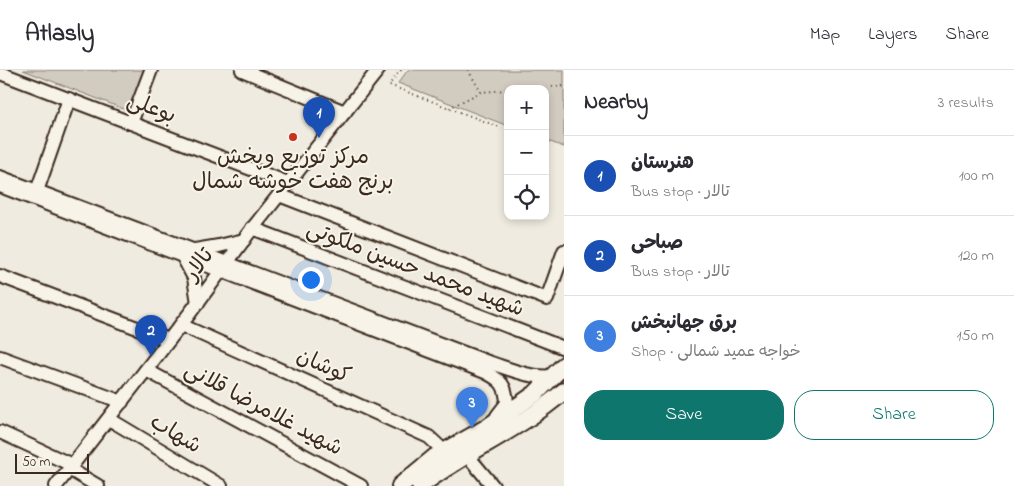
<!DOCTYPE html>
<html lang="en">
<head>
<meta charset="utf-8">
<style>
	:root { --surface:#fff; --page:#f7f7f7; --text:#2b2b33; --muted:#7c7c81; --line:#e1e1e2; --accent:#0f766e }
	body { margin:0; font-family:"Indie Flower","Playpen Sans Arabic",sans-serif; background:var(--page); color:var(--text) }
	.controls { position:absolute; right:15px; top:15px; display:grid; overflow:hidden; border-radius:10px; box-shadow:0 2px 8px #0003 }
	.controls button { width:45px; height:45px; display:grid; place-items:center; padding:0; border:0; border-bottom:1px solid var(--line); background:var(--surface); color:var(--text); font:25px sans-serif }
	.scale { position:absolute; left:15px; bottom:12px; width:74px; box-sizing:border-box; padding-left:5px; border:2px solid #3b2a1e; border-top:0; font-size:14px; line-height:18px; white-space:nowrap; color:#3b2a1e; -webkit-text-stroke:4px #f7f3e8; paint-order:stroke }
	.you { position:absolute; left:310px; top:209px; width:18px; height:18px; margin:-12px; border:4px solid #fff; border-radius:50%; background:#1a73e8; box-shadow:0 0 0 8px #1a73e833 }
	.badge { display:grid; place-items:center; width:32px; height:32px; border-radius:50%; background:var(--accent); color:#fff; font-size:16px; font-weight:700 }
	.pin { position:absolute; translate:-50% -41px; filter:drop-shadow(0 1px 2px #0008) }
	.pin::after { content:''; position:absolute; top:26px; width:18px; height:15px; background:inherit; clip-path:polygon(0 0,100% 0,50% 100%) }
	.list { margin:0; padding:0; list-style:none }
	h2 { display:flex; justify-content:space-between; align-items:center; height:65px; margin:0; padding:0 20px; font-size:21px }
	h2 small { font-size:16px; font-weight:400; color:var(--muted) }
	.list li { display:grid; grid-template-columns:32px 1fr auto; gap:15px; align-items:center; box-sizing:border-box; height:80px; padding:0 20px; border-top:1px solid var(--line) }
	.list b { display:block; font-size:19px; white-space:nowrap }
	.list p { margin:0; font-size:16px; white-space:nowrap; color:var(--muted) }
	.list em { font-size:16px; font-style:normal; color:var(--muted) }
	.actions { display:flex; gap:10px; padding:15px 20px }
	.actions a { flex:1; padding:11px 0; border:1px solid var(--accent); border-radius:20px; text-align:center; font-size:18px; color:var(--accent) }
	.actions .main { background:var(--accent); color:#fff }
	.icon { flex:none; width:28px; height:28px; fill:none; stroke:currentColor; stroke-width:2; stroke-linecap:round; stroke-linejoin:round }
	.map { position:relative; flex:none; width:564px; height:416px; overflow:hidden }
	header { display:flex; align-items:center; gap:30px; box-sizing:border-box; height:70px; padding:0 25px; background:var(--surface); border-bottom:1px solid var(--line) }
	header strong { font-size:24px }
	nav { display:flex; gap:28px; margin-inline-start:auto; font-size:18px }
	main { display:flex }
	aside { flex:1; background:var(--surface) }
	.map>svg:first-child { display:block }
</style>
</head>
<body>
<header>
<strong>Atlasly</strong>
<nav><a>Map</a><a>Layers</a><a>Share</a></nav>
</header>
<main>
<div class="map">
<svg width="564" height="416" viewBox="0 0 564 416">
	<rect width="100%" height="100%" fill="#efebe0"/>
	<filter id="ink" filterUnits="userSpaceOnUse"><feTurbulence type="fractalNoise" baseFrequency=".02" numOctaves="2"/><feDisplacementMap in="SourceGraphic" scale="10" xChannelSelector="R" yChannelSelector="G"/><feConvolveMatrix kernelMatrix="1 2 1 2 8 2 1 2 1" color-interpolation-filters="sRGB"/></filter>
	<g filter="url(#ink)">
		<!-- green -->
		<g fill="#d1cbc0" stroke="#867a6f">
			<path d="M 23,0 L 146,0 L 129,41 Z"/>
			<path d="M 408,0 L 564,0 L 564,77 L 545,70 L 545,19 L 508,19 L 508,56 L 398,13 Z"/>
		</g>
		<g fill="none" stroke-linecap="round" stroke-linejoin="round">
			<!-- minor casing -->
			<g stroke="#3b2a1e" stroke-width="16">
				<g id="minor">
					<path d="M 242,0 L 345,42"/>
					<path d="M 0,3 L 288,113"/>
					<path d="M 131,53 L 151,0"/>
					<path d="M 0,107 L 488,292 C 510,299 531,309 554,306"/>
					<path d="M 0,116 L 485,302 C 501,310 506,315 507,333 L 497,346"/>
					<path d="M 37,121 L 69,29"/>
					<path d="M 279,125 L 547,229 L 564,181"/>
					<path d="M 252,158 L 564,278"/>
					<path d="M 195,180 L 219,176 L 244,170"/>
					<path d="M 183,187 L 194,208 L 198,233"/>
					<path d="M 0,206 L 169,270"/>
					<path d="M 181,255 L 429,367 L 445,382"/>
					<path d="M 0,287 L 122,332"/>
					<path d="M 146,300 L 361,416"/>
					<path d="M 109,349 L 221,416"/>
					<path d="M 0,362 L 72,395"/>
					<path d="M 467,385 L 493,416"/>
					<path d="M 69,399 L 98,416"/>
					<path d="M 56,416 L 190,243 L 248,164 L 378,0"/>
				</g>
			</g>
			<!-- major casing -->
			<g stroke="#3b2a1e" stroke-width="20">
				<g id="major">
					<path d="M 400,416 L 435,387 L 486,358 L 535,324 L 564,295"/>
					<path d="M 420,416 C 466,381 521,359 564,321"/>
				</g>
			</g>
			<!-- path -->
			<g stroke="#3b2a1e" stroke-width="2" stroke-dasharray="1 4" stroke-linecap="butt">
				<path d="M 401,0 L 389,15 L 502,58"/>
				<path d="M 468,0 L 481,22"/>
				<path d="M 522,19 L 564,16"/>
				<path d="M 449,38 L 481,22 L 508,20"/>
			</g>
			<!-- minor -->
			<use href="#minor" stroke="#f7f3e8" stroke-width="12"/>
			<!-- major -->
			<use href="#major" stroke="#f7f3e8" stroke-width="16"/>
		</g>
	</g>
	<!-- markers -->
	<circle fill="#c8321e" stroke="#f7f3e8" stroke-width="2" cx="293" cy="67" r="5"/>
	<g text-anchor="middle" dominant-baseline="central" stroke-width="4" stroke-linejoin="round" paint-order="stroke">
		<!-- street labels -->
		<g font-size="22" fill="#3b2a1e" stroke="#f7f3e8">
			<text transform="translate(151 39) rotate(21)">بوعلی</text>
			<text transform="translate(200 195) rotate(-54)">تالار</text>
			<text transform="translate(415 200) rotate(21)">شهید محمد حسین ملکوتی</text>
			<text transform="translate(323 297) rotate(24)">کوشان</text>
			<text transform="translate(263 340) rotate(28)">شهید غلامرضا قلانی</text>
			<text transform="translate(175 365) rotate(31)">شهاب</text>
		</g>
		<!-- poi labels -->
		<g font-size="22" fill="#3b2a1e" stroke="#f7f3e8">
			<text x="293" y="88">مرکز توزیع وپخش<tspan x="293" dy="25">برنج هفت خوشه شمال</tspan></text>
		</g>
	</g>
</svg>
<div class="controls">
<button>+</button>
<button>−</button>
<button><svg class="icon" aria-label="locate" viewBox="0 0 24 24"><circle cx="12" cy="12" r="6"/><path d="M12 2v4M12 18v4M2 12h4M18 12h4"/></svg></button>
</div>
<div class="scale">50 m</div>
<div class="you"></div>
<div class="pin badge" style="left:319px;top:68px;background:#1a4fb4">1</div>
<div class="pin badge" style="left:151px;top:286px;background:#1a4fb4">2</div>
<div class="pin badge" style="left:472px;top:358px;background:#3f7fe0">3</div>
</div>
<aside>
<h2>Nearby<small>3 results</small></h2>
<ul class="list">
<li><span class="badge" style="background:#1a4fb4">1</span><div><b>هنرستان</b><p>Bus stop · تالار</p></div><em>100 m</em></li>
<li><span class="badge" style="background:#1a4fb4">2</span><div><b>صباحی</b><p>Bus stop · تالار</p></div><em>120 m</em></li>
<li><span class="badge" style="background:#3f7fe0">3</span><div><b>برق جهانبخش</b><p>Shop · خواجه عمید شمالی</p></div><em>150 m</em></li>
</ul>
<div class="actions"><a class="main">Save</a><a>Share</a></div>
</aside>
</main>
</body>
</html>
